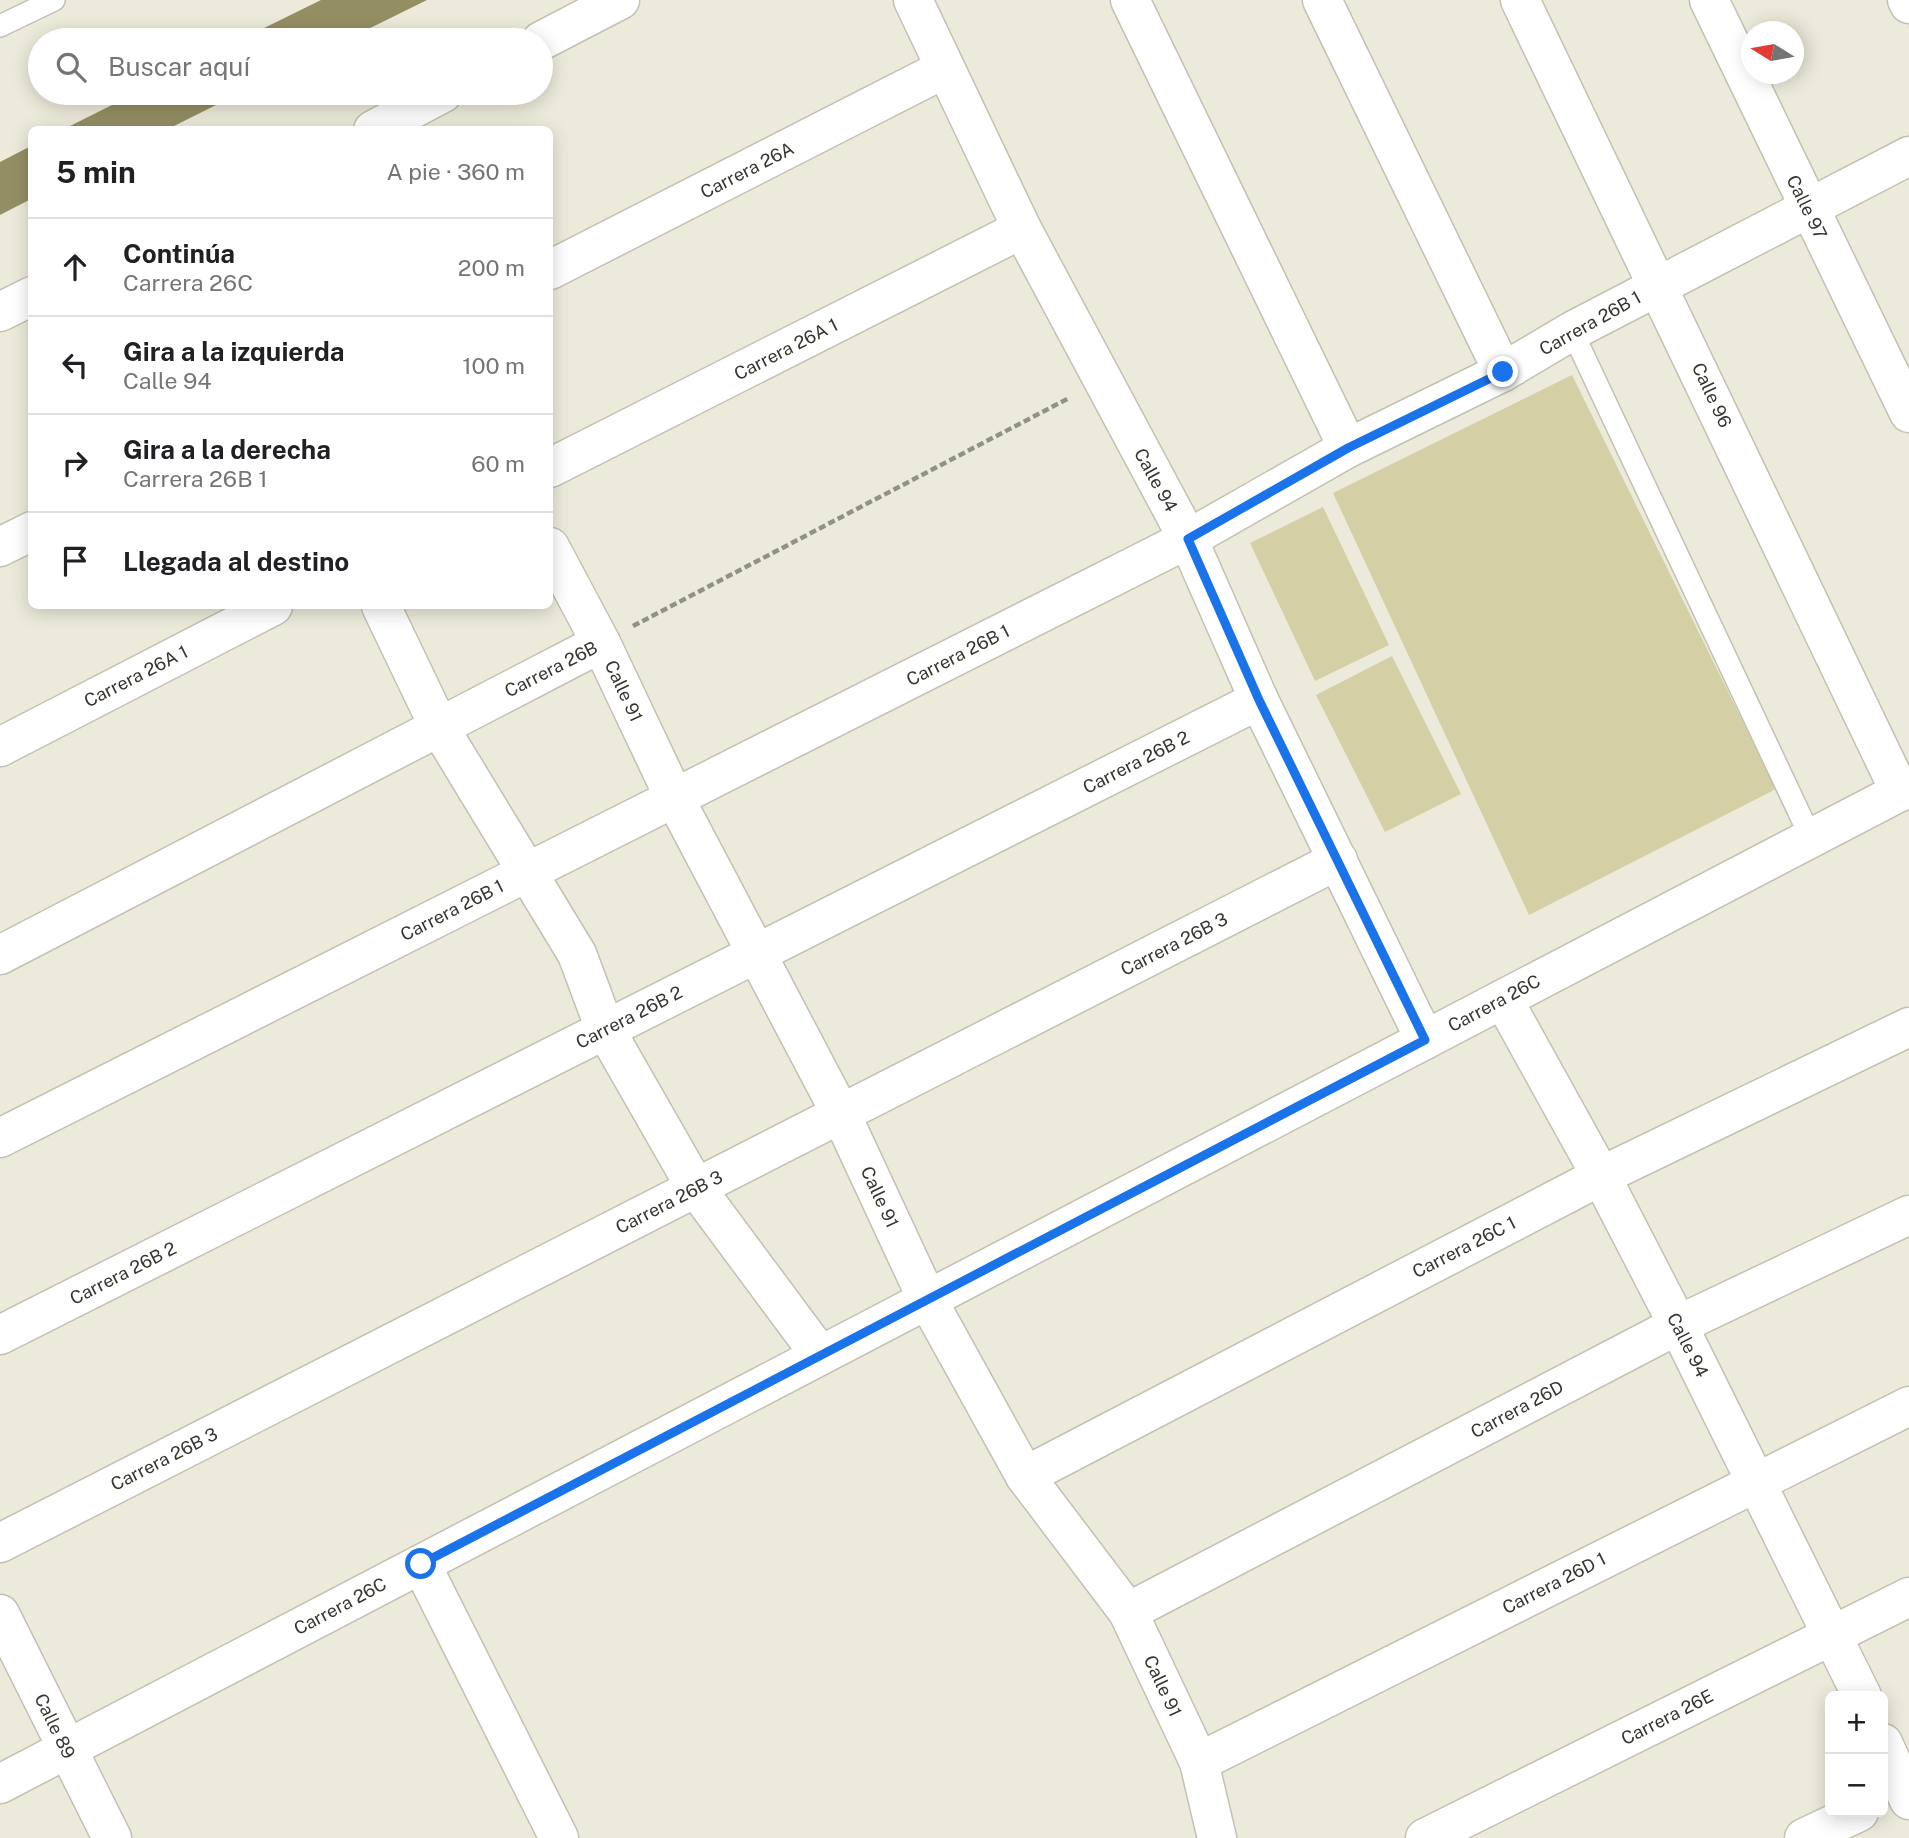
<!DOCTYPE html>
<html lang="es">
<head>
<meta charset="utf-8">
<style>
	:root { --surface:#fff; --page:#f6f6f6; --text:#202124; --muted:#757577; --line:#e0e0e0 }
	body { margin:0; font-family:"Public Sans",sans-serif; background:var(--page); color:var(--text) }
	.controls { position:absolute; right:21px; bottom:21px; display:grid; overflow:hidden; border-radius:10px; box-shadow:0 4px 18px #0003 }
	.controls button { width:63px; height:63px; display:grid; place-items:center; padding:0; border:0; border-bottom:2px solid var(--line); background:var(--surface); color:var(--text); font:35px sans-serif }
	.compass { position:absolute; left:1741px; top:21px; width:63px; height:63px; border-radius:50%; background:var(--surface); box-shadow:0 4px 18px #0003; rotate:281deg }
	.stop { position:absolute; width:21px; height:21px; margin:-16px; border:5px solid #1a73e8; border-radius:50%; background:#fff }
	.stop.end { background:#1a73e8; border-color:#fff; box-shadow:0 2px 7px #0008 }
	.list { margin:0; padding:0; list-style:none }
	h2 { display:flex; justify-content:space-between; align-items:center; height:91px; margin:0; padding:0 28px; font-size:30px }
	h2 small { font-size:23px; font-weight:400; color:var(--muted) }
	.list li { display:grid; grid-template-columns:46px 1fr auto; gap:21px; align-items:center; box-sizing:border-box; height:98px; padding:0 28px; border-top:2px solid var(--line) }
	.list b { display:block; font-size:26px; white-space:nowrap }
	.list p { margin:0; font-size:23px; white-space:nowrap; color:var(--muted) }
	.list em { font-size:23px; font-style:normal; color:var(--muted) }
	.icon { flex:none; width:38px; height:38px; fill:none; stroke:currentColor; stroke-width:2; stroke-linecap:round; stroke-linejoin:round }
	.map { position:relative; flex:none; width:1909px; height:1838px; overflow:hidden }
	.search { position:absolute; background:var(--surface); box-shadow:0 4px 18px #0003; left:28px; top:28px; width:525px; height:77px; display:flex; align-items:center; gap:18px; box-sizing:border-box; padding:0 24px; border-radius:38px; color:var(--muted); font-size:26px }
	.panel { position:absolute; background:var(--surface); box-shadow:0 4px 18px #0003; left:28px; top:126px; width:525px; height:483px; border-radius:10px }
	.map>svg:first-child { display:block }
</style>
</head>
<body>
<div class="map">
<svg width="1909" height="1838" viewBox="0 0 1909 1838">
	<rect width="100%" height="100%" fill="#ecebdb"/>
	<!-- green -->
	<g fill="#d4cfa5">
		<path d="M 1572,375 L 1776,789 L 1529,915 L 1333,493 Z"/>
		<path d="M 1323,507 L 1389,645 L 1315,681 L 1250,543 Z"/>
		<path d="M 1392,656 L 1461,794 L 1385,832 L 1316,695 Z"/>
	</g>
	<!-- water -->
	<g fill="#948f63">
		<path d="M 321,0 L 427,0 L 346,40 L 240,40 Z"/>
		<path d="M 136,93 L 240,93 L 168,129 L 64,129 Z"/>
		<path d="M 31,146 L 31,199 L 0,215 L 0,162 Z"/>
	</g>
	<g fill="none" stroke-linecap="round" stroke-linejoin="round">
		<!-- lane casing -->
		<g stroke="#c3c1b2" stroke-width="24">
			<g id="lane">
				<path d="M 0,26 L 54,0"/>
				<path d="M 1572,331 L 1811,838"/>
			</g>
		</g>
		<!-- street casing -->
		<g stroke="#c3c1b2" stroke-width="41">
			<g id="street">
				<path d="M 913,0 L 1022,229 L 1188,539 L 1259,700 L 1425,1040"/>
				<path d="M 1130,0 L 1348,448"/>
				<path d="M 1322,0 L 1503,372"/>
				<path d="M 1520,0 L 1900,792"/>
				<path d="M 1709,0 L 1909,413"/>
				<path d="M 1907,0 L 1909,4"/>
				<path d="M 541,41 L 620,0"/>
				<path d="M 373,130 L 443,93"/>
				<path d="M 550,270 L 944,69"/>
				<path d="M 0,312 L 32,296"/>
				<path d="M 550,468 L 1022,229"/>
				<path d="M 0,547 L 32,531"/>
				<path d="M 550,547 L 601,643 L 674,797 L 841,1114 L 927,1299 L 1025,1476 L 1128,1612 L 1199,1762 L 1217,1838"/>
				<path d="M 381,606 L 439,727 L 577,954 L 605,1029 L 696,1188 L 820,1355"/>
				<path d="M 0,747 L 273,606"/>
				<path d="M 0,955 L 601,643"/>
				<path d="M 1503,999 L 1601,1176 L 1678,1325 L 1862,1696"/>
				<path d="M 0,1138 L 1188,539 L 1348,448 L 1503,372 L 1572,331 L 1909,156"/>
				<path d="M 0,1335 L 1259,700"/>
				<path d="M 1025,1476 L 1601,1176 L 1909,1027"/>
				<path d="M 0,1543 L 1338,860"/>
				<path d="M 421,1564 L 559,1838"/>
				<path d="M 1128,1612 L 1678,1325 L 1909,1215"/>
				<path d="M 0,1614 L 112,1838"/>
				<path d="M 1883,1743 L 1909,1800"/>
				<path d="M 1199,1762 L 1909,1406"/>
				<path d="M 0,1784 L 1909,787"/>
				<path d="M 1425,1838 L 1909,1597"/>
				<path d="M 1804,1838 L 1859,1812"/>
			</g>
		</g>
		<!-- path -->
		<path stroke="#929186" stroke-width="4.5" stroke-dasharray="7 3.5" stroke-linecap="butt" d="M 633,626 L 1069,398"/>
		<!-- lane -->
		<use href="#lane" stroke="#fff" stroke-width="21"/>
		<!-- street -->
		<use href="#street" stroke="#fff" stroke-width="38"/>
	</g>
	<g fill="none" stroke-linecap="round" stroke-linejoin="round">
		<!-- route -->
		<path stroke="#1a73e8" stroke-width="9" d="M 421,1564 L 1425,1040 L 1259,700 L 1188,539 L 1348,448 L 1503,372"/>
	</g>
	<g text-anchor="middle" dominant-baseline="central" stroke-width="7" stroke-linejoin="round" paint-order="stroke">
		<!-- street labels -->
		<g font-size="18" fill="#36352f" stroke="#fff">
			<text transform="translate(747 170) rotate(-27)">Carrera 26A</text>
			<text transform="translate(1807 207) rotate(64)">Calle 97</text>
			<text transform="translate(1590 323) rotate(-29)">Carrera 26B 1</text>
			<text transform="translate(786 349) rotate(-27)">Carrera 26A 1</text>
			<text transform="translate(1712 395) rotate(65)">Calle 96</text>
			<text transform="translate(1156 480) rotate(61)">Calle 94</text>
			<text transform="translate(958 655) rotate(-27)">Carrera 26B 1</text>
			<text transform="translate(551 669) rotate(-27)">Carrera 26B</text>
			<text transform="translate(136 676) rotate(-27)">Carrera 26A 1</text>
			<text transform="translate(624 691) rotate(65)">Calle 91</text>
			<text transform="translate(1136 762) rotate(-27)">Carrera 26B 2</text>
			<text transform="translate(452 910) rotate(-27)">Carrera 26B 1</text>
			<text transform="translate(1174 944) rotate(-27)">Carrera 26B 3</text>
			<text transform="translate(1494 1003) rotate(-28)">Carrera 26C</text>
			<text transform="translate(629 1017) rotate(-27)">Carrera 26B 2</text>
			<text transform="translate(880 1197) rotate(65)">Calle 91</text>
			<text transform="translate(669 1202) rotate(-27)">Carrera 26B 3</text>
			<text transform="translate(1464 1247) rotate(-27)">Carrera 26C 1</text>
			<text transform="translate(123 1273) rotate(-27)">Carrera 26B 2</text>
			<text transform="translate(1688 1345) rotate(63)">Calle 94</text>
			<text transform="translate(1517 1409) rotate(-28)">Carrera 26D</text>
			<text transform="translate(164 1459) rotate(-27)">Carrera 26B 3</text>
			<text transform="translate(1554 1583) rotate(-27)">Carrera 26D 1</text>
			<text transform="translate(340 1606) rotate(-28)">Carrera 26C</text>
			<text transform="translate(1163 1686) rotate(65)">Calle 91</text>
			<text transform="translate(1667 1717) rotate(-27)">Carrera 26E</text>
			<text transform="translate(55 1726) rotate(64)">Calle 89</text>
		</g>
	</g>
</svg>
<div class="controls">
<button>+</button>
<button>−</button>
</div>
<svg class="compass" viewBox="-18 -18 36 36"><path d="M0-13l5 13h-10z" fill="#e53935"/><path d="M0 13l5-13h-10z" fill="#757577"/></svg>
<div class="stop" style="left:421px;top:1564px"></div>
<div class="stop end" style="left:1503px;top:372px"></div>
<div class="search"><svg class="icon" aria-label="search" viewBox="0 0 24 24"><circle cx="10" cy="10" r="6"/><path d="M15 15l6 6"/></svg>Buscar aquí</div>
<section class="panel">
<h2>5 min<small>A pie · 360 m</small></h2>
<ul class="list">
<li><svg class="icon" aria-label="ahead" viewBox="0 0 24 24"><path d="M12 20V5M6 11l6-6 6 6"/></svg><div><b>Continúa</b><p>Carrera 26C</p></div><em>200 m</em></li>
<li><svg class="icon" aria-label="left" viewBox="0 0 24 24"><path d="M17 20v-9H6M10 6l-5 5 5 5"/></svg><div><b>Gira a la izquierda</b><p>Calle 94</p></div><em>100 m</em></li>
<li><svg class="icon" aria-label="right" viewBox="0 0 24 24"><path d="M7 20v-9h11M14 6l5 5-5 5"/></svg><div><b>Gira a la derecha</b><p>Carrera 26B 1</p></div><em>60 m</em></li>
<li><svg class="icon" aria-label="arrive" viewBox="0 0 24 24"><path d="M6 21V4h12l-3 4 3 4H6"/></svg><div><b>Llegada al destino</b></div></li>
</ul>
</section>
</div>
</body>
</html>
